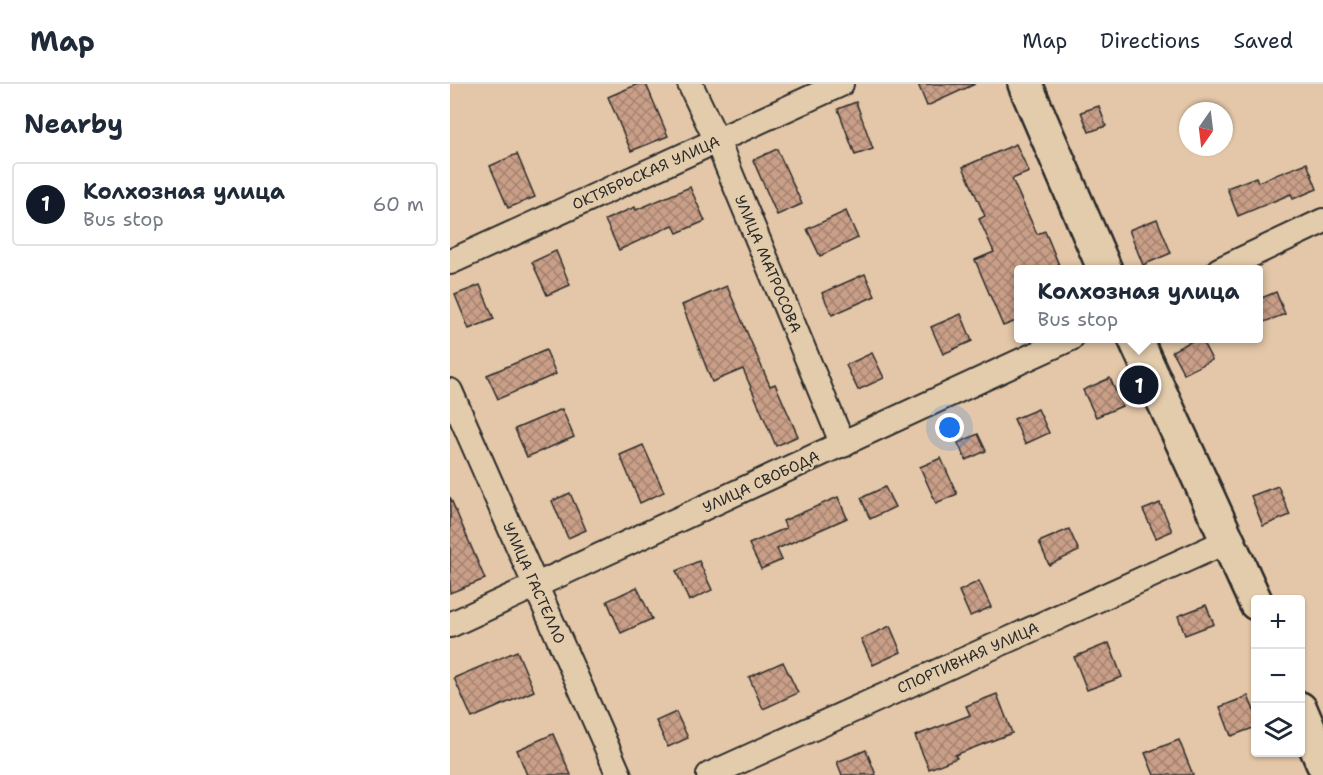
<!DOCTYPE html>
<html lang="en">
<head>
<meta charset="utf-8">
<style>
	:root { --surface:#fff; --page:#f2f2f3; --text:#1f2937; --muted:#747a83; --line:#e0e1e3; --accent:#111827 }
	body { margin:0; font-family:"Shantell Sans",sans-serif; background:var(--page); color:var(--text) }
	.controls { position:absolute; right:18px; bottom:18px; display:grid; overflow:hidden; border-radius:6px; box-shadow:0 2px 4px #0004 }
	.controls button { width:54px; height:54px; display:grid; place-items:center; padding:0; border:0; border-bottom:2px solid var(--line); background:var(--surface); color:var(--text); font:30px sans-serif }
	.compass { position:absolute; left:729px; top:18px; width:54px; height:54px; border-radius:50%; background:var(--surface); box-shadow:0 2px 4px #0004; rotate:194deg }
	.you { position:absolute; left:500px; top:344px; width:21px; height:21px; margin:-15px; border:4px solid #fff; border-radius:50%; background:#1a73e8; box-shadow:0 0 0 9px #1a73e833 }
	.badge { display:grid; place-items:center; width:39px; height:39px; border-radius:50%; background:var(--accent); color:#fff; font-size:20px; font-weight:700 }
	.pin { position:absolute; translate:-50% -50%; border:3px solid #fff; box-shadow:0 2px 6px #0006 }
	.popup { position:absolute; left:564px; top:181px; width:249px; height:78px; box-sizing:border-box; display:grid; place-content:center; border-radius:6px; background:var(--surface); filter:drop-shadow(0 2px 4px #0005); font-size:20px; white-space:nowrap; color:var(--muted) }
	.popup b { font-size:22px; color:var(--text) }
	.popup::after { content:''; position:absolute; left:50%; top:100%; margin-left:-12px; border:12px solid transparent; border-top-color:var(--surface) }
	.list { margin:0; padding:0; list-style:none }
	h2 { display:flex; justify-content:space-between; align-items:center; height:78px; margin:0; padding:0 24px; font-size:26px }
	h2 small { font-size:20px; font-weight:400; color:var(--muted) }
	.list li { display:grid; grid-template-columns:39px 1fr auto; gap:18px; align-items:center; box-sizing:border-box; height:84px; margin:0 12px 12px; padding:0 12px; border:2px solid var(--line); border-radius:6px }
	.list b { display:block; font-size:22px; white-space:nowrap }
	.list p { margin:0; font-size:20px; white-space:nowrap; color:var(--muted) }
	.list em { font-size:20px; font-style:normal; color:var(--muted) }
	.icon { flex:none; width:33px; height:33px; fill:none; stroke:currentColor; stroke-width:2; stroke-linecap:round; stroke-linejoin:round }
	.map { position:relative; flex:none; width:873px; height:691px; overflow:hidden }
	header { display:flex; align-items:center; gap:36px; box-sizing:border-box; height:84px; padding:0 30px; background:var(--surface); border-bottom:2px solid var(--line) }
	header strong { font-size:28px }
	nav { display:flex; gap:33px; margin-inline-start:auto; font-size:21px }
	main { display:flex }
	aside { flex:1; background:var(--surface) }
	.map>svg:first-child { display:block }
</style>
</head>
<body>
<header>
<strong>Map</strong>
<nav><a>Map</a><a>Directions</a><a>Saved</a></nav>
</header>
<main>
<aside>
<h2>Nearby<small></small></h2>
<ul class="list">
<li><span class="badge">1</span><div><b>Колхозная улица</b><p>Bus stop</p></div><em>60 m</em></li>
</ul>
</aside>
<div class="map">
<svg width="873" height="691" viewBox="0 0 873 691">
	<defs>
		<pattern id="building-cross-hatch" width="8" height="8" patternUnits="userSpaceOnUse" patternTransform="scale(1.5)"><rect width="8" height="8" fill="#ca9f88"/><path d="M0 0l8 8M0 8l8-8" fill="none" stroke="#a4826f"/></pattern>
	</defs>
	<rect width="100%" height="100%" fill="#e4c7a8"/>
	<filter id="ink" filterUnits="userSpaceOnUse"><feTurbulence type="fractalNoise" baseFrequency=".0167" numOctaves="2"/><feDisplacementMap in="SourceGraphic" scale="12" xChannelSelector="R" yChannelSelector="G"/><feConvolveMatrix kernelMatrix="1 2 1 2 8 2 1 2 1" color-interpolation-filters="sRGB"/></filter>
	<g filter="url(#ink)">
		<!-- building -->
		<g fill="url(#building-cross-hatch)" stroke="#2b2b2b" stroke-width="1.5">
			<path d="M 188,0 L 196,0 L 218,52 L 181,67 L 158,13 Z"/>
			<path d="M 468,0 L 525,0 L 477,22 Z"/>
			<path d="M 406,18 L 423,65 L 405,71 L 388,25 Z"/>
			<path d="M 649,22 L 656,42 L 639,48 L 631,28 Z"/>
			<path d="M 566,60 L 579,88 L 562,95 L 587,150 L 595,147 L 611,186 L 569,186 L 569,236 L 553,242 L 525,176 L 544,168 L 529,135 L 535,132 L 513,83 Z"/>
			<path d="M 327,65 L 352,120 L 327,131 L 303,76 Z"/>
			<path d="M 67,70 L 85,113 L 58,124 L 40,82 Z"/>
			<path d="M 857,79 L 867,105 L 843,115 L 841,110 L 788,132 L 777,104 L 806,93 L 808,98 Z"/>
			<path d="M 240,103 L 255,137 L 227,149 L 223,141 L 169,166 L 155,136 L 185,123 L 186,126 Z"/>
			<path d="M 396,127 L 408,154 L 370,172 L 357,145 Z"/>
			<path d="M 707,135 L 721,169 L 693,181 L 679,146 Z"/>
			<path d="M 106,167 L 120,201 L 97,211 L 82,178 Z"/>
			<path d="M 415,190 L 425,212 L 382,231 L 372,209 Z"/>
			<path d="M 30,201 L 44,235 L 19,245 L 5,211 Z"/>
			<path d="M 277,202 L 320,302 L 325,300 L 348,352 L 326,362 L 293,285 L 262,298 L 232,221 Z"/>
			<path d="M 826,208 L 835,230 L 809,240 L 809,215 Z"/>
			<path d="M 511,230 L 522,257 L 493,270 L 481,243 Z"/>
			<path d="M 746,255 L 751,255 L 762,276 L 734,290 L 722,267 Z"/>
			<path d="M 96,266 L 106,290 L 48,315 L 37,291 Z"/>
			<path d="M 422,269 L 434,294 L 408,306 L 396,281 Z"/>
			<path d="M 660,294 L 672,322 L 646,333 L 633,306 Z"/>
			<path d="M 112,325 L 124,353 L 77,373 L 65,345 Z"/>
			<path d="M 588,325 L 599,349 L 575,360 L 564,335 Z"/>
			<path d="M 528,350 L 536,367 L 516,376 L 508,359 Z"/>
			<path d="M 193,361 L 214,408 L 190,419 L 170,371 Z"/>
			<path d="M 491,374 L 507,410 L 486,419 L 470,383 Z"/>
			<path d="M 828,402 L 840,431 L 813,442 L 801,412 Z"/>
			<path d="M 435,403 L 445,423 L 420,435 L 411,414 Z"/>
			<path d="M 120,409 L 136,446 L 118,454 L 102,417 Z"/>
			<path d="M 0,413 L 35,495 L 0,509 Z"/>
			<path d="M 388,413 L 397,434 L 327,465 L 332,476 L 311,485 L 299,460 L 336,444 L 333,437 Z"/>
			<path d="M 710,419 L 722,447 L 706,454 L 693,426 Z"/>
			<path d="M 619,445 L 629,467 L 599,481 L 589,458 Z"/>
			<path d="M 249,477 L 262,506 L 239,517 L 226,487 Z"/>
			<path d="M 529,497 L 541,523 L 520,532 L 509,507 Z"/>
			<path d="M 187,503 L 202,535 L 171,549 L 157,517 Z"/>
			<path d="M 756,521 L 764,540 L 735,551 L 728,532 Z"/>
			<path d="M 440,542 L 451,568 L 423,581 L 411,555 Z"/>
			<path d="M 659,559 L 672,593 L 637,606 L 624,573 Z"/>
			<path d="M 67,567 L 84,607 L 22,634 L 4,594 Z"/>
			<path d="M 333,578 L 348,609 L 313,625 L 299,593 Z"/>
			<path d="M 547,610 L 562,649 L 505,671 L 507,674 L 479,685 L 465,652 L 520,631 L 516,622 Z"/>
			<path d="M 798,612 L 806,631 L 806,643 L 781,652 L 770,623 Z"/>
			<path d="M 226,628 L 238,654 L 218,663 L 206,637 Z"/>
			<path d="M 103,650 L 121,691 L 77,691 L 67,666 Z"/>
			<path d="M 729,656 L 743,691 L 704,691 L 695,669 Z"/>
			<path d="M 416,666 L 426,691 L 392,691 L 387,678 Z"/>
		</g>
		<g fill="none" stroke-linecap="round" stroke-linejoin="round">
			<!-- minor casing -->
			<g stroke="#2b2b2b" stroke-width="28">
				<g id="minor">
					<path d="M 240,0 L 267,57 L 393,361"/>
					<path d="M 0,178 L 391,0"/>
					<path d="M 769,186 L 873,137"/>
					<path d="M 0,307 L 169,691"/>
					<path d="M 0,541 L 621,254"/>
					<path d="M 259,691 L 777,457"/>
				</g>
			</g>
			<!-- secondary casing -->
			<g stroke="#2b2b2b" stroke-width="38">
				<g id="secondary">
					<path d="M 575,0 L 655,186"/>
					<path d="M 685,254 L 806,519"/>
					<path d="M 850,625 L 873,679"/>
				</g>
			</g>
			<!-- minor -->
			<use href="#minor" stroke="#e3ccac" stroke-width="24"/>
			<!-- secondary -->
			<use href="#secondary" stroke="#e3ccac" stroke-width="33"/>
		</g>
	</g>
	<g text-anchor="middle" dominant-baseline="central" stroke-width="4.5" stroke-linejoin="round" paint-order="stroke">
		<!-- street labels -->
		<g font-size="15" fill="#2b2b2b" stroke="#e3ccac">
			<text transform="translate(196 89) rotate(-24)">ОКТЯБРЬСКАЯ УЛИЦА</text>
			<text transform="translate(318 180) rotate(67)">УЛИЦА МАТРОСОВА</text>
			<text transform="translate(311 398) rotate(-25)">УЛИЦА СВОБОДА</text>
			<text transform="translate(84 499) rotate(66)">УЛИЦА ГАСТЕЛЛО</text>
			<text transform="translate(518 574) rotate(-24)">СПОРТИВНАЯ УЛИЦА</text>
		</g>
	</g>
</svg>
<div class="controls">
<button>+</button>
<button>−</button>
<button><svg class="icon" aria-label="layers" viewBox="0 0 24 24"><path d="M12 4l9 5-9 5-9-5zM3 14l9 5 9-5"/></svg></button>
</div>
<svg class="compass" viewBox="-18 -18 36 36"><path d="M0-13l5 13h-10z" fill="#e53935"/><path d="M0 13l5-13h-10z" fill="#747a83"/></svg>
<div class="you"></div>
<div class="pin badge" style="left:689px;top:301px">1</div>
<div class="popup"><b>Колхозная улица</b>Bus stop</div>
</div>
</main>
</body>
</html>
